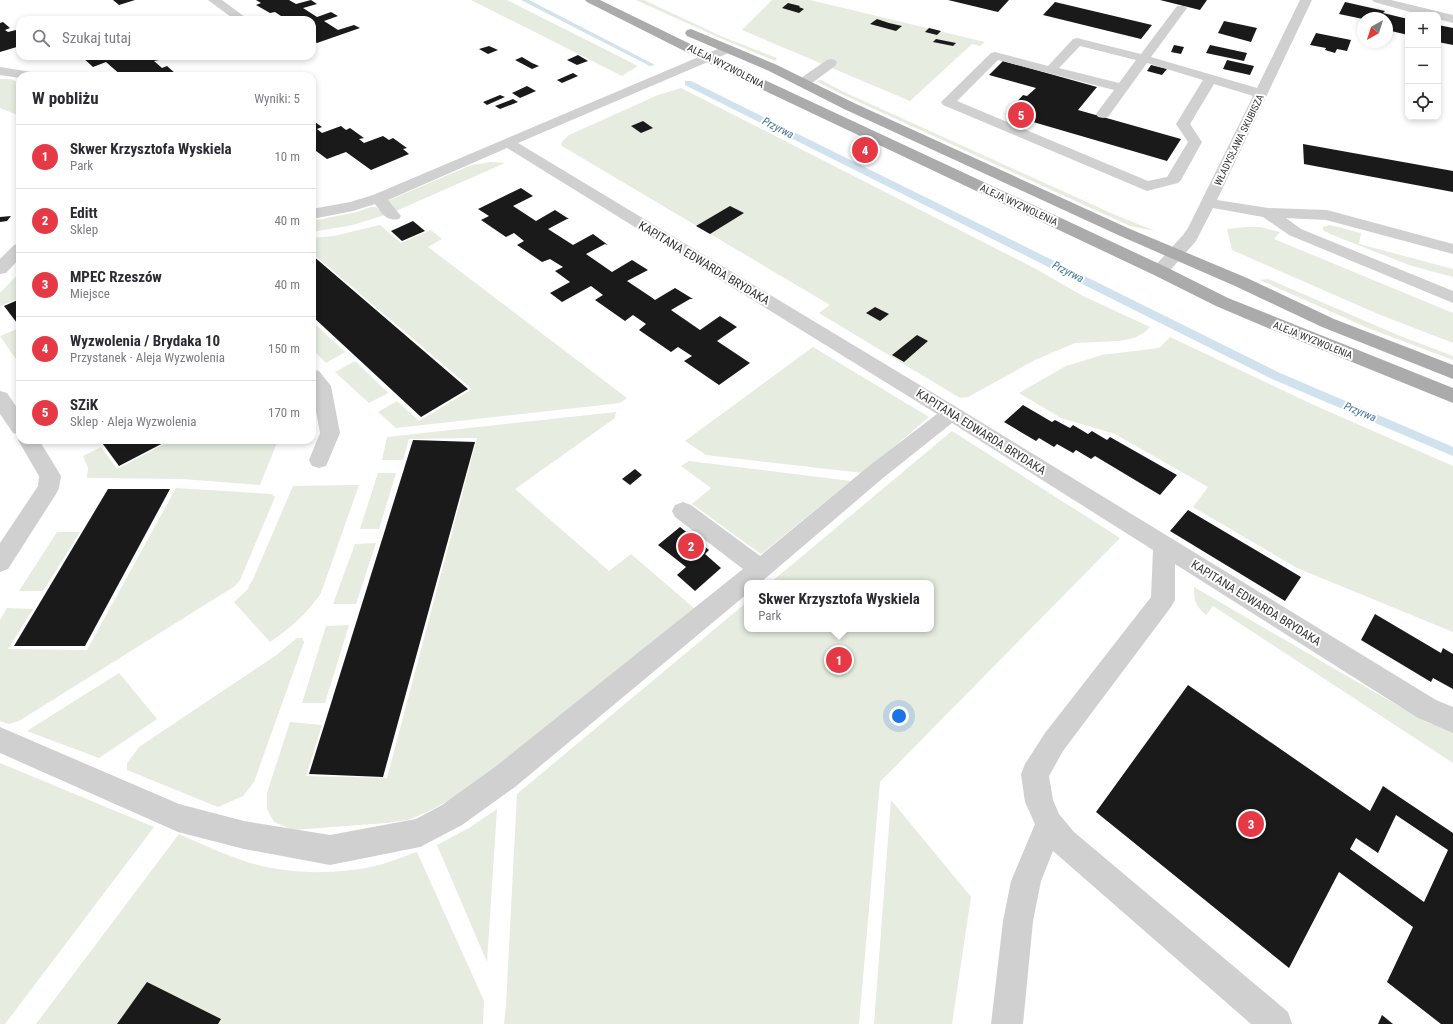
<!DOCTYPE html>
<html lang="pl">
<head>
<meta charset="utf-8">
<style>
	:root { --surface:#fff; --page:#f2f2f3; --text:#2b2b33; --muted:#7c7c81; --line:#e1e1e2; --accent:#e63946 }
	body { margin:0; font-family:"Roboto Condensed",sans-serif; background:var(--page); color:var(--text) }
	.controls { position:absolute; right:12px; top:12px; display:grid; overflow:hidden; border-radius:8px; box-shadow:0 2px 6px #0003 }
	.controls button { width:36px; height:36px; display:grid; place-items:center; padding:0; border:0; border-bottom:1px solid var(--line); background:var(--surface); color:var(--text); font:20px sans-serif }
	.compass { position:absolute; left:1357px; top:12px; width:36px; height:36px; border-radius:50%; background:var(--surface); box-shadow:0 2px 6px #0003; rotate:219deg }
	.you { position:absolute; left:899px; top:716px; width:14px; height:14px; margin:-10px; border:3px solid #fff; border-radius:50%; background:#1a73e8; box-shadow:0 0 0 6px #1a73e833 }
	.badge { display:grid; place-items:center; width:26px; height:26px; border-radius:50%; background:var(--accent); color:#fff; font-size:13px; font-weight:700 }
	.pin { position:absolute; translate:-50% -50%; border:2px solid #fff; box-shadow:0 1px 4px #0006 }
	.popup { position:absolute; left:744px; top:580px; width:190px; height:52px; box-sizing:border-box; display:grid; place-content:center; border-radius:8px; background:var(--surface); filter:drop-shadow(0 1px 3px #0005); font-size:13px; white-space:nowrap; color:var(--muted) }
	.popup b { font-size:15px; color:var(--text) }
	.popup::after { content:''; position:absolute; left:50%; top:100%; margin-left:-8px; border:8px solid transparent; border-top-color:var(--surface) }
	.list { margin:0; padding:0; list-style:none }
	h2 { display:flex; justify-content:space-between; align-items:center; height:52px; margin:0; padding:0 16px; font-size:17px }
	h2 small { font-size:13px; font-weight:400; color:var(--muted) }
	.list li { display:grid; grid-template-columns:26px 1fr auto; gap:12px; align-items:center; box-sizing:border-box; height:64px; padding:0 16px; border-top:1px solid var(--line) }
	.list b { display:block; font-size:15px; white-space:nowrap }
	.list p { margin:0; font-size:13px; white-space:nowrap; color:var(--muted) }
	.list em { font-size:13px; font-style:normal; color:var(--muted) }
	.icon { flex:none; width:22px; height:22px; fill:none; stroke:currentColor; stroke-width:2; stroke-linecap:round; stroke-linejoin:round }
	.map { position:relative; flex:none; width:1453px; height:1024px; overflow:hidden }
	.search { position:absolute; background:var(--surface); box-shadow:0 2px 6px #0003; left:16px; top:16px; width:300px; height:44px; display:flex; align-items:center; gap:10px; box-sizing:border-box; padding:0 14px; border-radius:12px; color:var(--muted); font-size:15px }
	.panel { position:absolute; background:var(--surface); box-shadow:0 2px 6px #0003; left:16px; top:72px; width:300px; height:372px; border-radius:12px }
	.map>svg:first-child { display:block }
</style>
</head>
<body>
<div class="map">
<svg width="1453" height="1024" viewBox="0 0 1453 1024">
	<rect width="100%" height="100%" fill="#fff"/>
	<!-- green -->
	<g fill="#e6ecdf">
		<path d="M 471,0 L 507,0 L 638,66 L 622,76 Z"/>
		<path d="M 636,0 L 644,0 L 723,37 L 777,58 L 775,61 L 720,38 Z"/>
		<path d="M 772,0 L 810,0 L 985,42 L 980,46 L 972,44 L 910,101 L 742,30 Z"/>
		<path d="M 0,79 L 11,79 L 20,83 L 20,116 L 0,108 Z"/>
		<path d="M 821,80 L 844,92 L 1113,214 L 1155,231 L 1130,226 L 837,92 L 816,81 Z"/>
		<path d="M 681,88 L 1036,269 L 1083,296 L 1150,327 L 1144,333 L 1134,338 L 1119,341 L 1075,343 L 1035,360 L 968,397 L 960,398 L 819,313 L 830,305 L 562,146 L 561,143 L 569,135 L 658,95 Z"/>
		<path d="M 491,162 L 505,163 L 396,211 L 387,201 L 462,169 L 472,165 Z"/>
		<path d="M 371,207 L 376,207 L 385,215 L 353,225 L 312,232 L 312,221 L 357,212 Z"/>
		<path d="M 380,225 L 401,243 L 431,230 L 442,239 L 428,247 L 627,398 L 620,403 L 396,428 L 378,412 L 397,401 L 419,421 L 472,389 L 312,253 L 312,238 L 334,236 Z"/>
		<path d="M 1330,225 L 1361,233 L 1359,244 L 1453,269 L 1453,277 L 1409,265 L 1330,234 L 1323,230 L 1323,227 Z"/>
		<path d="M 1245,227 L 1260,227 L 1280,232 L 1274,239 L 1453,313 L 1453,343 L 1378,314 L 1232,250 L 1227,229 Z"/>
		<path d="M 20,272 L 20,298 L 0,306 L 0,293 Z"/>
		<path d="M 1268,279 L 1400,336 L 1453,356 L 1453,360 L 1368,328 L 1260,280 Z"/>
		<path d="M 317,326 L 345,352 L 326,363 L 312,349 L 312,329 Z"/>
		<path d="M 17,329 L 20,332 L 20,365 L 0,336 Z"/>
		<path d="M 1170,337 L 1316,406 L 1453,466 L 1453,632 L 1297,568 L 1193,507 L 1208,487 L 1115,434 L 1061,418 L 1019,393 L 1066,366 L 1102,355 L 1159,348 Z"/>
		<path d="M 813,347 L 929,417 L 863,473 L 706,455 L 685,441 Z"/>
		<path d="M 355,361 L 388,393 L 369,403 L 335,372 Z"/>
		<path d="M 616,412 L 615,418 L 515,489 L 609,571 L 631,554 L 695,609 L 488,774 L 455,797 L 429,811 L 408,820 L 386,823 L 293,830 L 274,822 L 267,809 L 267,793 L 290,722 L 322,725 L 306,776 L 387,778 L 477,438 L 409,439 L 403,460 L 382,460 L 387,437 Z"/>
		<path d="M 952,431 L 1120,538 L 880,782 L 859,1024 L 504,1024 L 506,1005 L 517,794 L 747,602 L 747,629 L 931,629 L 931,583 L 770,583 Z"/>
		<path d="M 172,440 L 278,440 L 260,485 L 183,479 L 87,478 L 88,468 L 83,456 L 101,447 L 117,469 Z"/>
		<path d="M 689,461 L 851,481 L 761,554 L 692,504 L 711,488 L 681,466 Z"/>
		<path d="M 378,473 L 396,473 L 379,529 L 360,529 Z"/>
		<path d="M 359,485 L 321,593 C 307,614 290,628 270,642 L 234,602 L 247,590 L 254,577 L 293,486 Z"/>
		<path d="M 176,488 L 271,494 L 275,497 L 240,580 L 235,586 L 19,721 L 9,724 L 0,721 L 0,620 L 7,608 L 33,609 L 8,649 L 87,650 Z"/>
		<path d="M 57,532 L 80,532 L 43,591 L 19,591 Z"/>
		<path d="M 376,543 L 356,604 L 333,604 L 355,544 Z"/>
		<path d="M 1194,587 L 1426,722 L 1453,732 L 1453,763 L 1213,606 L 1206,615 C 1195,605 1194,601 1194,587 Z"/>
		<path d="M 349,625 L 325,703 L 302,703 L 326,626 Z"/>
		<path d="M 297,638 L 302,638 L 304,642 L 254,782 L 243,796 L 218,807 L 127,770 L 127,763 L 139,747 L 278,654 Z"/>
		<path d="M 119,673 L 157,719 L 99,758 L 27,731 Z"/>
		<path d="M 0,763 L 154,827 L 5,1024 L 0,1024 Z"/>
		<path d="M 891,800 L 971,897 L 952,1024 L 874,1024 Z"/>
		<path d="M 497,809 L 487,962 L 437,845 L 469,828 Z"/>
		<path d="M 179,834 C 201,844 223,854 247,862 C 285,874 331,875 371,867 C 386,864 402,857 417,852 L 484,1001 L 483,1024 L 36,1024 Z"/>
	</g>
	<g fill="none" stroke-linecap="round" stroke-linejoin="round">
		<!-- stream -->
		<g fill="#cfe2ee" fill-rule="evenodd">
			<path d="M 521,0 L 529,0 L 655,65 L 650,66 Z"/>
			<path d="M 685,81 L 691,81 L 1280,373 L 1453,447 L 1453,456 L 1272,379 L 685,85 Z"/>
		</g>
	</g>
	<!-- building -->
	<g fill="#1a1a1a" fill-rule="evenodd">
		<path d="M 113,0 L 135,0 L 119,5 Z"/>
		<path d="M 256,0 L 289,0 L 296,4 L 311,0 L 317,4 L 303,8 L 317,17 L 331,12 L 338,16 L 324,21 L 338,30 L 354,25 L 360,28 L 317,43 L 312,40 L 312,20 L 281,20 L 277,17 L 281,16 L 275,12 L 270,13 L 256,5 L 261,3 Z"/>
		<path d="M 948,0 L 1009,0 L 998,12 Z"/>
		<path d="M 1160,0 L 1207,0 L 1200,10 Z"/>
		<path d="M 1055,2 L 1152,25 L 1141,39 L 1043,15 Z"/>
		<path d="M 1345,2 L 1385,11 L 1383,13 L 1408,19 L 1408,35 L 1387,30 L 1387,18 L 1363,19 L 1339,14 Z"/>
		<path d="M 788,3 L 800,6 L 799,7 L 804,9 L 799,13 L 782,8 Z"/>
		<path d="M 877,19 L 889,23 L 902,26 L 896,31 L 870,24 Z"/>
		<path d="M 1224,21 L 1257,28 L 1251,42 L 1218,33 Z"/>
		<path d="M 3,22 L 10,28 L 5,30 L 8,32 L 20,29 L 20,46 L 0,52 L 0,23 Z"/>
		<path d="M 1438,25 L 1453,28 L 1453,45 L 1438,42 Z"/>
		<path d="M 929,28 L 941,31 L 937,35 L 925,32 Z"/>
		<path d="M 1316,33 L 1351,40 L 1347,51 L 1337,49 L 1335,53 L 1325,50 L 1326,48 L 1310,45 Z"/>
		<path d="M 936,39 L 956,43 L 953,46 L 933,42 Z"/>
		<path d="M 1174,45 L 1184,47 L 1181,54 L 1171,52 Z"/>
		<path d="M 1210,45 L 1247,53 L 1244,61 L 1206,53 Z"/>
		<path d="M 489,46 L 498,50 L 488,54 L 479,49 Z"/>
		<path d="M 578,55 L 588,61 L 577,65 L 567,60 Z"/>
		<path d="M 81,56 L 154,56 L 159,60 L 154,61 L 162,68 L 167,66 L 176,74 L 172,76 L 122,76 L 106,62 L 93,67 Z"/>
		<path d="M 522,57 L 532,63 L 539,66 L 532,69 L 515,60 Z"/>
		<path d="M 1227,60 L 1254,66 L 1250,75 L 1223,69 Z"/>
		<path d="M 1003,61 L 1097,87 L 1078,110 L 1181,139 L 1167,161 L 1006,114 L 1023,95 L 1027,96 L 1036,88 L 989,75 Z"/>
		<path d="M 1151,65 L 1167,69 L 1162,75 L 1147,71 Z"/>
		<path d="M 197,72 L 201,75 L 205,74 L 208,76 L 185,76 Z"/>
		<path d="M 573,73 L 578,76 L 562,83 L 557,80 Z"/>
		<path d="M 527,86 L 536,91 L 520,98 L 512,93 Z"/>
		<path d="M 500,95 L 505,97 L 487,105 L 483,102 Z"/>
		<path d="M 513,99 L 518,102 L 500,109 L 495,106 Z"/>
		<path d="M 312,120 L 322,127 L 317,129 L 322,133 L 341,126 L 346,130 L 350,128 L 364,138 L 359,139 L 364,143 L 383,136 L 389,140 L 393,138 L 407,148 L 403,149 L 409,154 L 371,170 L 346,152 L 327,159 L 312,148 Z"/>
		<path d="M 643,121 L 653,128 L 641,133 L 631,126 Z"/>
		<path d="M 1303,144 L 1453,171 L 1453,192 L 1304,164 Z"/>
		<path d="M 521,188 L 533,196 L 513,206 L 536,221 L 555,210 L 569,219 L 567,219 L 548,229 L 573,245 L 593,234 L 608,245 L 605,244 L 586,254 L 612,272 L 632,260 L 648,270 L 627,281 L 651,297 L 655,300 L 675,288 L 693,299 L 690,299 L 671,310 L 700,330 L 720,316 L 737,327 L 717,341 L 750,363 L 719,385 L 684,361 L 692,356 L 678,347 L 671,352 L 639,330 L 646,324 L 633,315 L 625,321 L 595,300 L 603,295 L 591,286 L 562,302 L 550,293 L 570,282 L 555,271 L 563,267 L 550,259 L 542,262 L 517,245 L 524,241 L 514,233 L 506,237 L 481,220 L 489,216 L 478,209 Z"/>
		<path d="M 730,206 L 744,213 L 710,234 L 696,226 Z"/>
		<path d="M 11,216 L 7,221 L 0,222 L 0,217 Z"/>
		<path d="M 413,221 L 425,231 L 402,241 L 391,231 Z"/>
		<path d="M 312,255 L 468,389 L 421,417 L 312,316 Z"/>
		<path d="M 20,299 L 20,327 L 4,306 Z"/>
		<path d="M 875,307 L 889,314 L 880,321 L 866,313 Z"/>
		<path d="M 917,335 L 928,341 L 904,362 L 892,355 Z"/>
		<path d="M 1023,405 L 1052,422 L 1055,420 L 1070,428 L 1073,425 L 1088,434 L 1092,431 L 1107,440 L 1110,437 L 1177,475 L 1160,495 L 1095,456 L 1091,459 L 1076,450 L 1073,453 L 1057,444 L 1054,447 L 1039,438 L 1036,441 L 1004,422 Z"/>
		<path d="M 100,440 L 169,440 L 119,466 Z"/>
		<path d="M 413,440 L 475,442 L 383,777 L 309,774 Z"/>
		<path d="M 635,469 L 642,475 L 630,485 L 622,479 Z"/>
		<path d="M 108,489 L 170,489 L 85,646 L 14,646 Z"/>
		<path d="M 1188,510 L 1301,577 L 1285,601 L 1170,531 Z"/>
		<path d="M 680,527 L 709,550 L 705,554 L 721,568 L 695,591 L 677,575 L 686,567 L 658,545 Z"/>
		<path d="M 1375,614 L 1441,653 L 1443,648 L 1453,654 L 1453,689 L 1433,678 L 1431,682 L 1361,640 Z"/>
		<path d="M 1188,685 L 1370,811 L 1383,786 L 1453,833 L 1453,1024 L 1441,1024 L 1387,982 L 1413,927 L 1339,872 L 1289,968 L 1096,812 ZM 1396,815 L 1448,850 L 1424,902 L 1350,849 L 1356,838 L 1378,853 Z"/>
		<path d="M 147,982 L 221,1019 L 218,1024 L 117,1024 Z"/>
		<path d="M 1382,1015 L 1393,1024 L 1378,1024 Z"/>
	</g>
	<g fill="none" stroke-linecap="round" stroke-linejoin="round">
		<!-- minor -->
		<g fill="#d0d0d0" fill-rule="evenodd">
			<path d="M 208,0 L 222,0 L 249,20 L 235,20 Z"/>
			<path d="M 1300,0 L 1312,0 L 1217,200 L 1268,208 L 1327,210 L 1453,244 L 1453,254 L 1326,220 L 1286,218 L 1301,229 L 1453,291 L 1453,303 L 1289,235 L 1263,217 L 1213,208 L 1196,241 L 1166,275 L 1160,276 L 1154,275 L 1152,271 L 1154,267 L 1183,235 L 1188,228 L 1253,96 L 1214,84 L 1190,124 L 1202,142 L 1181,180 L 1178,183 L 1147,191 L 943,105 L 941,102 L 991,53 L 995,52 L 1048,66 L 1073,39 L 1077,38 L 1141,54 L 1177,6 L 1185,6 L 1187,8 L 1151,57 L 1257,88 ZM 1080,46 L 1136,60 L 1119,83 L 1059,68 ZM 998,60 L 1114,90 L 1096,114 L 1098,117 L 1103,118 L 1108,117 L 1147,63 L 1203,80 L 1176,124 L 1188,142 L 1167,177 L 1148,181 L 957,101 Z"/>
			<path d="M 1372,0 L 1391,0 L 1453,15 L 1453,23 L 1438,19 L 1438,15 L 1421,15 L 1374,2 Z"/>
			<path d="M 727,45 L 731,46 L 733,49 L 731,52 L 518,143 L 958,408 L 1436,700 L 1453,707 L 1453,733 L 1418,718 L 1175,564 L 1175,600 L 1171,607 L 1063,751 L 1049,776 L 1053,800 L 1059,814 L 1074,832 L 1288,1012 L 1292,1024 L 1251,1024 L 1053,851 L 1041,881 L 1033,921 L 1023,1024 L 991,1024 L 1003,921 L 1011,881 L 1035,824 L 1025,802 L 1021,774 L 1025,764 L 1045,733 L 1151,597 L 1153,550 L 952,423 L 883,478 L 760,583 L 747,583 L 747,594 L 515,787 L 462,825 L 420,847 L 330,865 L 244,849 L 178,832 L 0,753 L 0,727 L 179,804 L 244,821 L 330,835 L 416,819 L 442,805 L 495,767 L 743,569 L 675,517 L 672,511 L 675,505 L 683,502 L 691,505 L 760,556 L 869,466 L 937,414 L 507,148 L 388,200 L 401,216 L 399,219 C 386,222 382,213 375,204 L 353,211 L 312,219 L 312,209 L 350,202 L 373,195 Z"/>
			<path d="M 831,59 L 835,60 L 837,63 L 835,66 L 808,86 L 798,86 L 796,83 L 798,80 L 827,60 Z"/>
			<path d="M 0,67 L 31,72 L 36,73 L 37,76 L 20,76 L 20,78 L 0,75 Z"/>
			<path d="M 20,243 L 20,258 L 6,273 L 0,274 L 0,259 L 14,245 Z"/>
			<path d="M 312,369 L 319,371 L 331,386 L 340,433 L 326,466 L 319,468 L 312,466 L 309,460 L 320,433 L 312,390 Z"/>
			<path d="M 0,391 L 7,393 L 20,412 L 20,435 L 13,433 L 0,414 Z"/>
			<path d="M 20,436 L 20,440 L 39,440 L 61,476 L 59,488 L 56,494 L 8,569 L 0,572 L 0,543 L 38,486 L 39,476 L 18,440 Z"/>
		</g>
		<!-- major -->
		<g fill="#ababab" fill-rule="evenodd">
			<path d="M 585,0 L 600,0 L 756,76 L 1166,267 L 1228,298 L 1453,388 L 1453,403 L 1263,326 L 1216,306 L 1154,275 L 746,82 L 587,2 Z"/>
			<path d="M 691,29 L 777,65 L 854,103 L 1130,229 L 1247,278 L 1334,319 L 1453,365 L 1453,379 L 1322,327 L 1235,286 L 1118,235 L 844,109 L 769,71 L 687,36 L 685,33 L 687,30 Z"/>
		</g>
	</g>
	<g text-anchor="middle" dominant-baseline="central" stroke-width="4" stroke-linejoin="round" paint-order="stroke">
		<!-- far-street labels -->
		<g font-size="10" fill="#333" stroke="#fff">
			<text transform="translate(726 66) rotate(27)">ALEJA WYZWOLENIA</text>
			<text transform="translate(1239 140) rotate(-64)">WŁADYSŁAWA SKUBISZA</text>
			<text transform="translate(1019 205) rotate(25)">ALEJA WYZWOLENIA</text>
			<text transform="translate(1313 340) rotate(22)">ALEJA WYZWOLENIA</text>
		</g>
		<!-- far-water labels -->
		<g font-size="11" font-style="italic" fill="#3f7597" stroke="#fff">
			<text transform="translate(778 128) rotate(27)">Przyrwa</text>
			<text transform="translate(1068 272) rotate(27)">Przyrwa</text>
			<text transform="translate(1360 412) rotate(23)">Przyrwa</text>
		</g>
		<!-- street labels -->
		<g font-size="12" fill="#333" stroke="#fff">
			<text transform="translate(704 263) rotate(31)">KAPITANA EDWARDA BRYDAKA</text>
			<text transform="translate(981 432) rotate(32)">KAPITANA EDWARDA BRYDAKA</text>
			<text transform="translate(1256 603) rotate(32)">KAPITANA EDWARDA BRYDAKA</text>
		</g>
	</g>
</svg>
<div class="controls">
<button>+</button>
<button>−</button>
<button><svg class="icon" aria-label="locate" viewBox="0 0 24 24"><circle cx="12" cy="12" r="6"/><path d="M12 2v4M12 18v4M2 12h4M18 12h4"/></svg></button>
</div>
<svg class="compass" viewBox="-18 -18 36 36"><path d="M0-13l5 13h-10z" fill="#e53935"/><path d="M0 13l5-13h-10z" fill="#7c7c81"/></svg>
<div class="you"></div>
<div class="pin badge" style="left:839px;top:660px">1</div>
<div class="popup"><b>Skwer Krzysztofa Wyskiela</b>Park</div>
<div class="pin badge" style="left:691px;top:546px">2</div>
<div class="pin badge" style="left:1251px;top:824px">3</div>
<div class="pin badge" style="left:865px;top:150px">4</div>
<div class="pin badge" style="left:1021px;top:115px">5</div>
<div class="search"><svg class="icon" aria-label="search" viewBox="0 0 24 24"><circle cx="10" cy="10" r="6"/><path d="M15 15l6 6"/></svg>Szukaj tutaj</div>
<section class="panel">
<h2>W pobliżu<small>Wyniki: 5</small></h2>
<ul class="list">
<li><span class="badge">1</span><div><b>Skwer Krzysztofa Wyskiela</b><p>Park</p></div><em>10 m</em></li>
<li><span class="badge">2</span><div><b>Editt</b><p>Sklep</p></div><em>40 m</em></li>
<li><span class="badge">3</span><div><b>MPEC Rzeszów</b><p>Miejsce</p></div><em>40 m</em></li>
<li><span class="badge">4</span><div><b>Wyzwolenia / Brydaka 10</b><p>Przystanek · Aleja Wyzwolenia</p></div><em>150 m</em></li>
<li><span class="badge">5</span><div><b>SZiK</b><p>Sklep · Aleja Wyzwolenia</p></div><em>170 m</em></li>
</ul>
</section>
</div>
</body>
</html>
